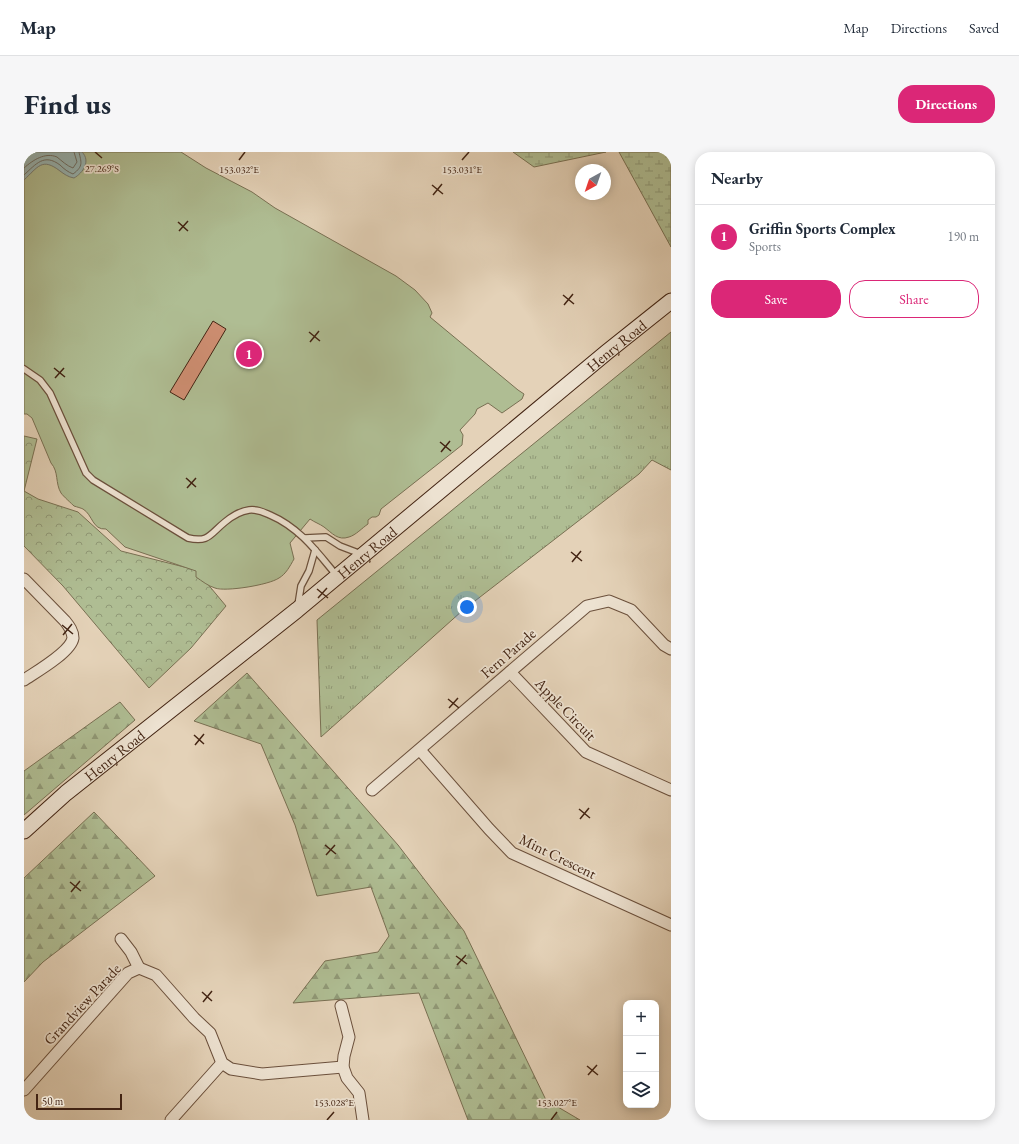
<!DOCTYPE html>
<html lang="en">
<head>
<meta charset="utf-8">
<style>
	:root { --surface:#fff; --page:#f6f6f7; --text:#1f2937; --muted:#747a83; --line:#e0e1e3; --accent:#db2777 }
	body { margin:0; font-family:"EB Garamond",serif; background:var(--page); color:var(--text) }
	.controls { position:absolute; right:12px; bottom:12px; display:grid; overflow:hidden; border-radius:8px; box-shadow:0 2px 10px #0003 }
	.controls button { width:36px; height:36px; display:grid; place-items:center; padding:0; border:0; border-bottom:1px solid var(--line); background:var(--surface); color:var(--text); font:20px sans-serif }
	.compass { position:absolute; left:551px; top:12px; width:36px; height:36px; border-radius:50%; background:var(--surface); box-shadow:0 2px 10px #0003; rotate:220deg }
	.scale { position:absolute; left:12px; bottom:10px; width:86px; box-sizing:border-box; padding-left:4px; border:2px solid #432413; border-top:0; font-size:11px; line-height:14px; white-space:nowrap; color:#432413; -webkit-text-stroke:3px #ede2d1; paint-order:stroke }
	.you { position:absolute; left:443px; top:455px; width:14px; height:14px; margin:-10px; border:3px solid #fff; border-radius:50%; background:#1a73e8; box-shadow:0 0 0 6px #1a73e833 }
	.badge { display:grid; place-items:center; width:26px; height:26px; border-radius:50%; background:var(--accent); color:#fff; font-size:13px; font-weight:700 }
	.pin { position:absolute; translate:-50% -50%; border:2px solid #fff; box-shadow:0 1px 4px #0006 }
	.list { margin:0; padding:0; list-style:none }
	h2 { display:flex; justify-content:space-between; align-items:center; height:52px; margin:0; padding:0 16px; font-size:17px }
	h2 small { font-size:13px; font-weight:400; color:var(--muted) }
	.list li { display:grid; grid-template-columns:26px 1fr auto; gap:12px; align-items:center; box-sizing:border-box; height:64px; padding:0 16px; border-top:1px solid var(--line) }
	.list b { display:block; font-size:15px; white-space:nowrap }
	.list p { margin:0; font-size:13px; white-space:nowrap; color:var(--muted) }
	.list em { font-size:13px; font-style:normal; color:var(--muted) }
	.actions { display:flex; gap:8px; padding:12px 16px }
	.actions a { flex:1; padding:9px 0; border:1px solid var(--accent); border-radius:16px; text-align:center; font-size:14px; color:var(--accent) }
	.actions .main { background:var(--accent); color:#fff }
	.icon { flex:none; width:22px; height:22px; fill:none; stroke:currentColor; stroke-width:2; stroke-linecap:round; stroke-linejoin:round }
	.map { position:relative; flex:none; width:647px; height:968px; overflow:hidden; border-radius:16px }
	header { display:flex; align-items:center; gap:24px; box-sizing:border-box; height:56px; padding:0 20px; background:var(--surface); border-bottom:1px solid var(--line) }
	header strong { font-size:19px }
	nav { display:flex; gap:22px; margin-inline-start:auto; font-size:14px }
	.intro { display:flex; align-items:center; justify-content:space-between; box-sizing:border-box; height:96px; padding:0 24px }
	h1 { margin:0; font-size:28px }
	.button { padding:10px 18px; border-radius:16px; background:var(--accent); color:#fff; font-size:14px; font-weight:700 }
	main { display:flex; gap:24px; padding:0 24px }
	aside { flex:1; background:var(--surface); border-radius:16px; box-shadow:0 2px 10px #0003 }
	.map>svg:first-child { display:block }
</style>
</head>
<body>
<header>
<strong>Map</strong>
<nav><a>Map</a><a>Directions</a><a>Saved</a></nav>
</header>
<div class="intro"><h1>Find us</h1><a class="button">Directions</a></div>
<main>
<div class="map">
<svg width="647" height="968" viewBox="0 0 647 968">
	<defs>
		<pattern id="grass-tufts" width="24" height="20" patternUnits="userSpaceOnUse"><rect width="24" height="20" fill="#afbd93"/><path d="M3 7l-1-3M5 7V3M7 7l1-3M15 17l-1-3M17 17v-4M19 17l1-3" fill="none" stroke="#909977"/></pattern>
		<pattern id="forest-firs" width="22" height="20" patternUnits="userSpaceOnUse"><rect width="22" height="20" fill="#afbd93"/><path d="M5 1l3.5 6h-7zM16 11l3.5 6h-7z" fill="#909977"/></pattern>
		<pattern id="wetland-marsh" width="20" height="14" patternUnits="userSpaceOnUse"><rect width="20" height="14" fill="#afbd93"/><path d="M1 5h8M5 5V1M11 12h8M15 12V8" fill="none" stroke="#909977"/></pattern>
		<pattern id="park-crowns" width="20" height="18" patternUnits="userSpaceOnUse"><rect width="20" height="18" fill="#afbd93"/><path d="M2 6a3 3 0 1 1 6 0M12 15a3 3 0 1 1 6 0" fill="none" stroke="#909977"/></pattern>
	</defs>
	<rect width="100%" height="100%" fill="#e4d2b8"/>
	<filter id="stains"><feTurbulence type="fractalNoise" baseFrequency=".005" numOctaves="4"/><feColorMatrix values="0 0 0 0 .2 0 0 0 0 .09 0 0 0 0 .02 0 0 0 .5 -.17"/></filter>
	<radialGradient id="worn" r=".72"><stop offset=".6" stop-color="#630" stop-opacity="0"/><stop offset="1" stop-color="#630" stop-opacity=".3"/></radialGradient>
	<!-- grass -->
	<path fill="url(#grass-tufts)" stroke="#797053" d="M 647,180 L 647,318 L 628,308 L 615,322 L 438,459 L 297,585 L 293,468 Z"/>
	<!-- forest -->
	<g fill="url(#forest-firs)" stroke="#797053">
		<path d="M 223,521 L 374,693 L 440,779 L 522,948 L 556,968 L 444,968 L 395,841 L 269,851 L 301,809 L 354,800 L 365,784 L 347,735 L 293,744 L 271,673 L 237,592 L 170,569 Z"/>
		<path d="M 96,550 L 111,568 L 0,663 L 0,619 Z"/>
		<path d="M 70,660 L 131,724 L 19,810 L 0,830 L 0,726 Z"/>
	</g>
	<!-- wetland -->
	<g fill="url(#wetland-marsh)" stroke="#797053">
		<path d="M 489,0 L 582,0 L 510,15 Z"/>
		<path d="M 595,0 L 647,0 L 647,95 Z"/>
	</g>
	<!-- park -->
	<path fill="url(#park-crowns)" stroke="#797053" d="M 0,284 L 13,287 L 0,339 L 14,347 L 54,360 L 97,399 L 172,418 L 202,454 L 167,496 L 125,536 L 39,434 L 0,394 Z"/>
	<!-- pitch -->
	<path fill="#afbd93" stroke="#797053" d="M 0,0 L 157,0 L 182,16 L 228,40 L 251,56 L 372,124 L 391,138 L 404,152 L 408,161 L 406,165 L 494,238 L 500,242 L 498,247 L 478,261 L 464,251 L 453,257 L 451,262 L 436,278 L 439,283 L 438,293 L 357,357 L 355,363 L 352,365 L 348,365 L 344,368 L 344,372 C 338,376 332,383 325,385 C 314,389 308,381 300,375 C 296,372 290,370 286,367 L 266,391 L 270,407 C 266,414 262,422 255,426 C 245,433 201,440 191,436 C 184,434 178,429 172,425 L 172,419 L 101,395 L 82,377 C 68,378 69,363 59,357 C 57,356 53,355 50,354 C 48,352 39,344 37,341 C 31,331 35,320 27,311 L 8,266 L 3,262 L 0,262 Z"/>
	<!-- water -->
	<path fill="#97b6b5" stroke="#757c74" d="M 0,0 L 58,0 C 67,9 59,21 50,26 C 44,25 40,22 36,19 C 18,5 14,15 0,28 Z"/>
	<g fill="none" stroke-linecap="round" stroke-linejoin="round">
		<!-- shore -->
		<g stroke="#6d6d64" stroke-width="1">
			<path d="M 0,16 C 9,8 21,0 33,5 C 38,9 43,14 49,16 L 53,10 L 50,0"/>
			<path d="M 0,23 C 12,12 20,1 36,13 C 40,17 44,20 49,22 C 60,14 57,10 55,0"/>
		</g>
		<!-- stream -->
		<path stroke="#757c74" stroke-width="3.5" d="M 640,0 L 647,5"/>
	</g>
	<!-- building -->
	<path fill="#cf8f73" stroke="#432413" d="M 189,169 L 202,177 L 160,248 L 146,240 Z"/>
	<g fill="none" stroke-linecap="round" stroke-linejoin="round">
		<!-- lane casing -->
		<g stroke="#6b503c" stroke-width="8">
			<g id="lane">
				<path d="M 0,217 L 16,228 L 26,241 L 62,321 L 69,328 L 164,386 C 185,391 186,382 201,370 C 207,365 217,359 225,358 C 233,357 239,360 246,363 C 276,376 293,400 313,424"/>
				<path d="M 281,386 L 302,385 L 316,394 L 337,402"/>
				<path d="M 274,453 L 277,434 L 285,419 L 291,398"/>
			</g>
		</g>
		<!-- street casing -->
		<g stroke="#6b503c" stroke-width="13">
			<g id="street">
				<path d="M 0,427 L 41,469 C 45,474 49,479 49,486 C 47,500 12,520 0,528"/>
				<path d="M 486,520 L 562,600 L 647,638"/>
				<path d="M 396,598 L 465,677 L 488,701 L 647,773"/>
				<path d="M 348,638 L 563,454 L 585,449 L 607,458 L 640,493 L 647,497"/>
				<path d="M 97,787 L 107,800 L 115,816"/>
				<path d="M 317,854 L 325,885 L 320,904 L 319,915 L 323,926 L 335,941 L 339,968"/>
				<path d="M 0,938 L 104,821 L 115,816 L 132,823 L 170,866 L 186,881 L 198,911 L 207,917 L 238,922 L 319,915"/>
				<path d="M 147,968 L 198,911"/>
			</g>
		</g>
		<!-- secondary casing -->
		<g stroke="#432413" stroke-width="17">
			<g id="secondary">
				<path id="s1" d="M 0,679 L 42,641 L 273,458 L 583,200 L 647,149"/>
			</g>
		</g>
		<!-- lane -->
		<use href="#lane" stroke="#ede2d1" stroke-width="5.5"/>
		<!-- street -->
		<use href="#street" stroke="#ede2d1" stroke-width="11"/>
		<!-- secondary -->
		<use href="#secondary" stroke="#ede2d1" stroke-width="15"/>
	</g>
	<!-- ticks -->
	<path fill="none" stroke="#432413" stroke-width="1.5" d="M 71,0 L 78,6M 215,8 L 221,0M 438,8 L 445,0M 408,33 L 419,42M 409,43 L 418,32M 154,70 L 164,79M 155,79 L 164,69M 539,143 L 550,152M 540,153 L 549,142M 285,180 L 296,189M 286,190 L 295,179M 30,216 L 41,225M 31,226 L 40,216M 416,290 L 427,299M 417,300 L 426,289M 162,326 L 172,335M 163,336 L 172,326M 547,400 L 558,409M 548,410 L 557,399M 293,437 L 304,446M 294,446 L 303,436M 38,473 L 49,482M 39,483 L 48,472M 424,547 L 435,556M 425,556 L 434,546M 170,583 L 180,592M 171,593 L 180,582M 555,657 L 566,666M 556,667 L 565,656M 301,693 L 312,702M 302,703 L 311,693M 46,730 L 57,739M 47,740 L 56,729M 432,804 L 443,812M 433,813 L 442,803M 178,840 L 188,849M 179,850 L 188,839M 563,914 L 574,923M 564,923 L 573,913M 303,968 L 310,960M 527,968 L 533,960"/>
	<g text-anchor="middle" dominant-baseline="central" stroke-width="3.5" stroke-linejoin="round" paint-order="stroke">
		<!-- street labels -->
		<g font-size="15" fill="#432413" stroke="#ede2d1">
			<text stroke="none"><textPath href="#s1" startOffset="766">Henry Road</textPath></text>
			<text stroke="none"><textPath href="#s1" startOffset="442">Henry Road</textPath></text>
			<text transform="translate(484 501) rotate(-41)">Fern Parade</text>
			<text transform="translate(542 557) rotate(46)">Apple Circuit</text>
			<text stroke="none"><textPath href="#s1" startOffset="118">Henry Road</textPath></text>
			<text transform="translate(534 704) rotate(26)">Mint Crescent</text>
			<text transform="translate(58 852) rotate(-47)">Grandview Parade</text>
		</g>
	</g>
	<g font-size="10" text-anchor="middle" fill="#432413" stroke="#ede2d1" stroke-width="3.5" stroke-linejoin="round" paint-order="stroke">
		<text x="78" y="20">27.269°S</text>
		<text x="215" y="21">153.032°E</text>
		<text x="438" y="21">153.031°E</text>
		<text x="310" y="954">153.028°E</text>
		<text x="533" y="954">153.027°E</text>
	</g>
	<rect width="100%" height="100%" filter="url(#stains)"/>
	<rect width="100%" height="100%" fill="url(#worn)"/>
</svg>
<div class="controls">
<button>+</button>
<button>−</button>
<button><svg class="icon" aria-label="layers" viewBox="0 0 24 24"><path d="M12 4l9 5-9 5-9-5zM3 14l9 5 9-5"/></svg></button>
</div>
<svg class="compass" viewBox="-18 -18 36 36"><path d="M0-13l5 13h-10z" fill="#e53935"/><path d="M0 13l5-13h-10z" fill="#747a83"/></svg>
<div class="scale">50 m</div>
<div class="you"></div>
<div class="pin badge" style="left:225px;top:202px">1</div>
</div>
<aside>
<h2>Nearby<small></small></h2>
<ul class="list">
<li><span class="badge">1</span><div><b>Griffin Sports Complex</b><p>Sports</p></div><em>190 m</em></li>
</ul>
<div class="actions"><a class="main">Save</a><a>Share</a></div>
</aside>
</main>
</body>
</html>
